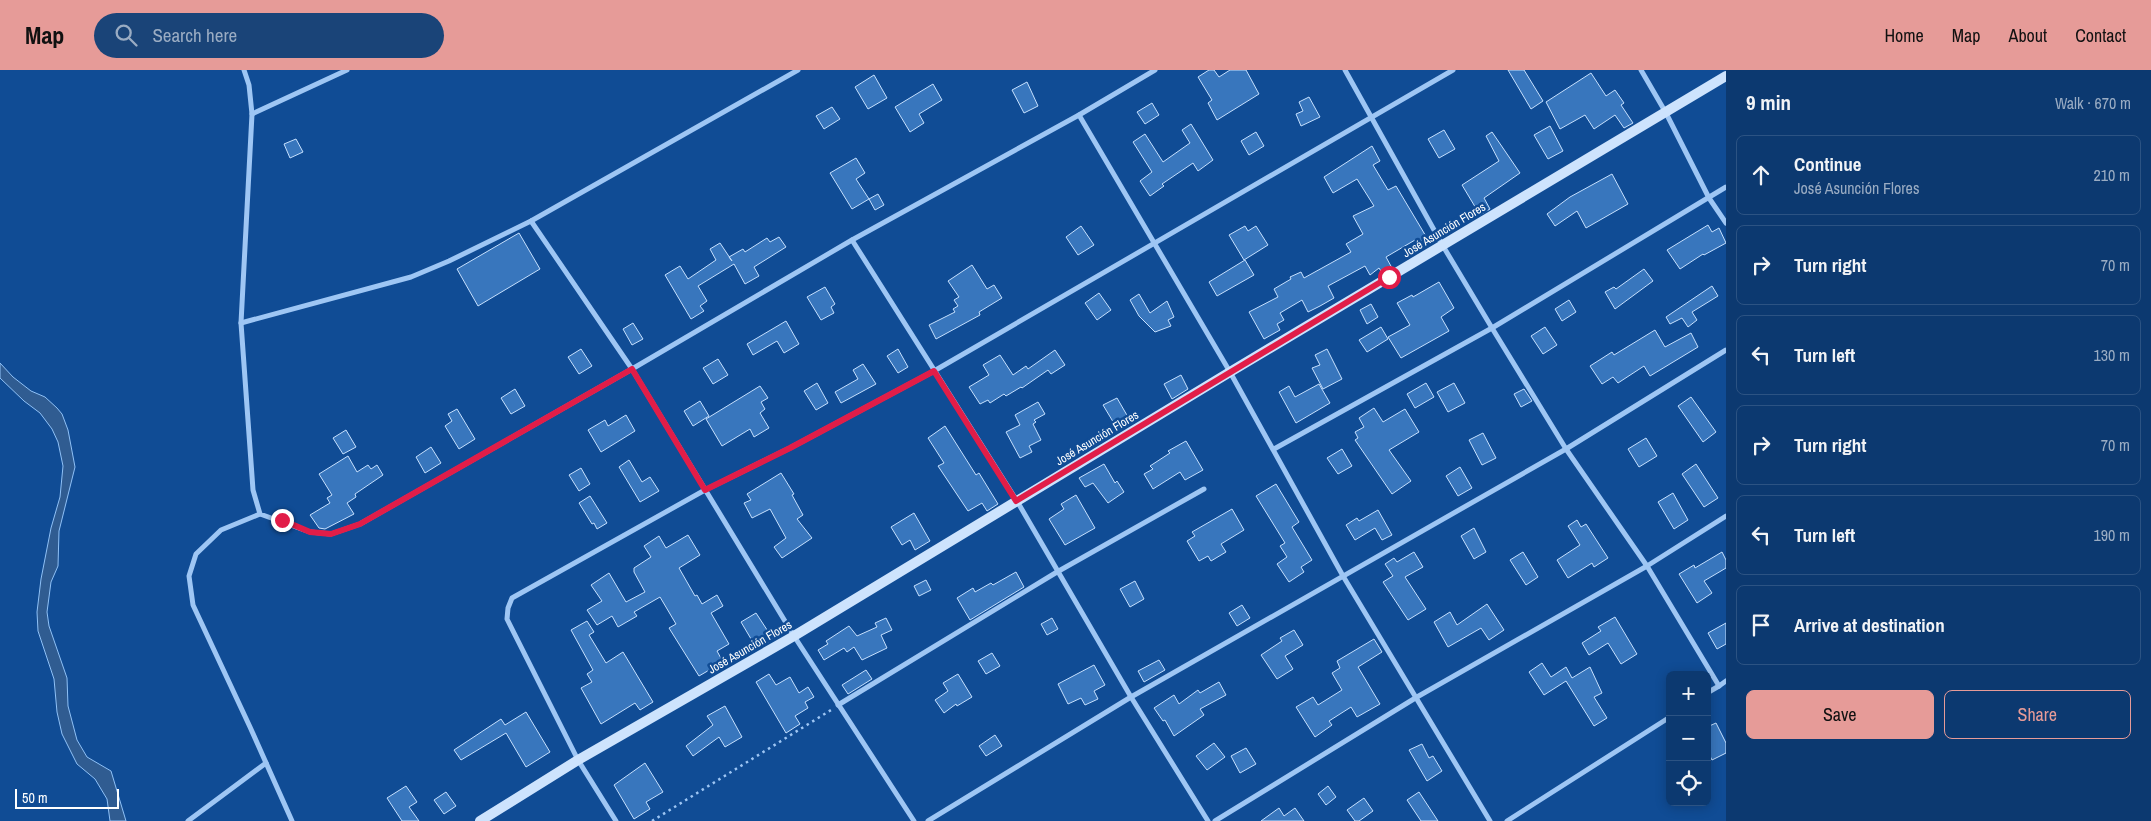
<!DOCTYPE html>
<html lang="en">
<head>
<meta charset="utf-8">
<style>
	:root { --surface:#0c3970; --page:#1a4478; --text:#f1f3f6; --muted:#9aacc3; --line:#2c5383; --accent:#e69b98 }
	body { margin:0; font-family:"Archivo Narrow",sans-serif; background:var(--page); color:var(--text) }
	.controls { position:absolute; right:15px; bottom:15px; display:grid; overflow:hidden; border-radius:8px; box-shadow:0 2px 12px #0003 }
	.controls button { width:45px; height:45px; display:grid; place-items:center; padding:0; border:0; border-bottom:1px solid var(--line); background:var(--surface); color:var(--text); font:25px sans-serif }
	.scale { position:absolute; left:15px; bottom:12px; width:104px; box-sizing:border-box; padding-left:5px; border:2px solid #fff; border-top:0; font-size:14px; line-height:18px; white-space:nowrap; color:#fff; -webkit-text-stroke:4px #104c95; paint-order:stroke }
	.stop { position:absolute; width:15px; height:15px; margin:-11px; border:4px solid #e11d48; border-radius:50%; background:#fff }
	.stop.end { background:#e11d48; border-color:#fff; box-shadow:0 1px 5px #0008 }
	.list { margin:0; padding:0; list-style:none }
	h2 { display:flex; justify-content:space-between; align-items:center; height:65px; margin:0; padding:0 20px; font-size:21px }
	h2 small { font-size:16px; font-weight:400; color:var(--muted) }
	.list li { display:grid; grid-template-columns:32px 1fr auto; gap:15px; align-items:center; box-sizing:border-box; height:80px; margin:0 10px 10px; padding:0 10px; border:1px solid var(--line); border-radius:8px }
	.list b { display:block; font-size:19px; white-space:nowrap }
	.list p { margin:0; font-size:16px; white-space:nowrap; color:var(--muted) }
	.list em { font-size:16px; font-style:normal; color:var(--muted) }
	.actions { display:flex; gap:10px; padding:15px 20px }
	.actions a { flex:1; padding:11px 0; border:1px solid var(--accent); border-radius:8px; text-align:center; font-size:18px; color:var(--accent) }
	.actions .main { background:var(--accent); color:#111 }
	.icon { flex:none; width:28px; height:28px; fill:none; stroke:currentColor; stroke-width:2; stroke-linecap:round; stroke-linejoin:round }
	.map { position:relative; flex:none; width:1726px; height:751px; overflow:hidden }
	header { display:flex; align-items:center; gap:30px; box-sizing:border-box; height:70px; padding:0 25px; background:var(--accent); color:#111 }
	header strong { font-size:24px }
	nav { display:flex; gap:28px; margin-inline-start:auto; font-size:18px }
	.search { width:350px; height:45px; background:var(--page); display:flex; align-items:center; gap:12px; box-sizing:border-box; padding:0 18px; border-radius:28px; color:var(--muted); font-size:19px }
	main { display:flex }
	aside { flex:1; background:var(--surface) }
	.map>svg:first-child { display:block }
</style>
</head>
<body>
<header>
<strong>Map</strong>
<div class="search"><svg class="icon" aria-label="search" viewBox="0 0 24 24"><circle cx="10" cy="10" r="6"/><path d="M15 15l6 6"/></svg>Search here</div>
<nav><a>Home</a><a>Map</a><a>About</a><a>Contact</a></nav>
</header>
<main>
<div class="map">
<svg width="1726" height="751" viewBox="0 0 1726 751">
	<rect width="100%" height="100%" fill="#104c95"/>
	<!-- water -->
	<path fill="#305c91" stroke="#8fc1f7" d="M 0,293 L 13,307 L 31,321 L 45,327 L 57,338 L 62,344 L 68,360 L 75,397 L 59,461 L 58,496 L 51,512 L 47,542 L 49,556 L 67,608 L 68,636 L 77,670 L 87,687 L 111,701 L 126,751 L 110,751 L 107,729 L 95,709 L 77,694 L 62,664 L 57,642 L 54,609 L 38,561 L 37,542 L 41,509 L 51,458 L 60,427 L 63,396 L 58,372 L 52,359 L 40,343 L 24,331 L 0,308 Z"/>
	<!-- building -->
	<g fill="#3876bd" stroke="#c6e0fe">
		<path d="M 1209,0 L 1214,0 L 1219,7 L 1230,0 L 1246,0 L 1259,24 L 1217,50 L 1208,33 L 1212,30 L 1198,7 Z"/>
		<path d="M 1508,0 L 1524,0 L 1543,31 L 1531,39 Z"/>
		<path d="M 1591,3 L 1606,26 L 1615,20 L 1624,33 L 1621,35 L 1633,53 L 1624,58 L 1615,45 L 1594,59 L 1585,45 L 1560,59 L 1546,32 Z"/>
		<path d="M 874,5 L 887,28 L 868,39 L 855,17 Z"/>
		<path d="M 1027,12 L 1038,36 L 1024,43 L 1012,20 Z"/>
		<path d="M 933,14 L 942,30 L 919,44 L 924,53 L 910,62 L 895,37 Z"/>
		<path d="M 1309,27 L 1320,47 L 1301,56 L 1296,44 L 1303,41 L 1299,32 Z"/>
		<path d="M 1152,33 L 1159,45 L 1145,54 L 1137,42 Z"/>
		<path d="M 832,37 L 840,49 L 824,59 L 816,46 Z"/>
		<path d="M 1191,54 L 1213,90 L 1198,101 L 1193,93 L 1162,114 L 1164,116 L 1150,126 L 1140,111 L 1152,102 L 1133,72 L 1145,64 L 1163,92 L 1190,73 L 1182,60 Z"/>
		<path d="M 1550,56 L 1563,81 L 1548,89 L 1534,65 Z"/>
		<path d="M 1444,60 L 1455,79 L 1439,88 L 1428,69 Z"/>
		<path d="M 1256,62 L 1264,76 L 1249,85 L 1241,71 Z"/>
		<path d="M 1492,62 L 1520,103 L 1484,128 L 1490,139 L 1480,145 L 1462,115 L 1499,91 L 1486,66 Z"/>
		<path d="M 296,69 L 303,82 L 290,88 L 284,74 Z"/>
		<path d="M 1372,76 L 1380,91 L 1373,95 L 1388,120 L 1396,116 L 1427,168 L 1417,174 L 1415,170 L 1386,187 L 1392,198 L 1382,203 L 1379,198 L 1370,205 L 1365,196 L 1328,216 L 1334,228 L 1320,236 L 1308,242 L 1302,230 L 1280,243 L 1284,250 L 1277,254 L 1280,260 L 1264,269 L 1249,242 L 1278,227 L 1274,219 L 1291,209 L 1290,207 L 1301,202 L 1304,208 L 1351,182 L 1346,174 L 1363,164 L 1353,146 L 1374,136 L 1357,109 L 1333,123 L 1324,107 Z"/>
		<path d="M 856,88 L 865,103 L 856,109 L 869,129 L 852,139 L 830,103 Z"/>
		<path d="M 1612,104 L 1628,134 L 1586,158 L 1577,141 L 1555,156 L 1547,144 L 1570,127 Z"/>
		<path d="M 878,124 L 884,135 L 875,140 L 869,129 Z"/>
		<path d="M 1708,155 L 1712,162 L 1719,158 L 1726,173 L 1704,185 L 1703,184 L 1680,199 L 1667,180 Z"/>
		<path d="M 1081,156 L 1094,175 L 1078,185 L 1066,167 Z"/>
		<path d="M 1245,156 L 1248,161 L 1256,156 L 1268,175 L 1244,190 L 1229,165 Z"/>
		<path d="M 519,163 L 540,199 L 478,236 L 457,199 Z"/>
		<path d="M 779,167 L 786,177 L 754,197 L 759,206 L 745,214 L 734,194 L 698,216 L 707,231 L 700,236 L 704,241 L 691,249 L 665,205 L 680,196 L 688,209 L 716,190 L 710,179 L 720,173 L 732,191 L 729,187 L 743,179 L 745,182 L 767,168 L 770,172 Z"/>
		<path d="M 1245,190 L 1254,205 L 1217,226 L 1209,212 Z"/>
		<path d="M 972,195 L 987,219 L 994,215 L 1002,228 L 979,242 L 980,245 L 936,269 L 929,255 L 955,242 L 953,239 L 958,236 L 954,230 L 959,227 L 948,211 Z"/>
		<path d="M 1644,199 L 1653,211 L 1615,239 L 1605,222 L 1614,217 L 1616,219 Z"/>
		<path d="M 1439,212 L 1454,238 L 1441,247 L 1449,261 L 1401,288 L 1388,267 L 1410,255 L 1397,233 L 1412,225 L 1413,227 Z"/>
		<path d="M 1712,216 L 1718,226 L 1692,242 L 1697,250 L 1688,257 L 1682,248 L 1670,254 L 1666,247 Z"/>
		<path d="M 825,217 L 835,234 L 831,237 L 834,243 L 821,250 L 807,227 Z"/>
		<path d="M 1099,223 L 1111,240 L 1097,250 L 1085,233 Z"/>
		<path d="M 1139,224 L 1150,243 L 1167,231 L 1174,247 L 1168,250 L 1171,256 L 1155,262 L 1139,246 L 1130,230 Z"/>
		<path d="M 1569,230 L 1576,242 L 1562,251 L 1555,239 Z"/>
		<path d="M 1371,234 L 1378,247 L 1367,254 L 1360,240 Z"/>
		<path d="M 786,251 L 799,274 L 784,283 L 777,271 L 753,285 L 747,274 Z"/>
		<path d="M 633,253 L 643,269 L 632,275 L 623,259 Z"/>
		<path d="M 1381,257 L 1388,269 L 1367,282 L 1359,270 Z"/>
		<path d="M 1545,257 L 1557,275 L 1543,284 L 1531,266 Z"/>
		<path d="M 1655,260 L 1665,277 L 1691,263 L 1698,277 L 1650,306 L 1644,296 L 1618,313 L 1613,307 L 1602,314 L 1590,296 L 1612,282 L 1614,285 Z"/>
		<path d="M 581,279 L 592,296 L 579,304 L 568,287 Z"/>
		<path d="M 898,279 L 908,297 L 898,303 L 887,286 Z"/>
		<path d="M 1327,279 L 1342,309 L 1323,319 L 1312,298 L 1320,295 L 1315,285 Z"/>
		<path d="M 1055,280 L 1065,295 L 1051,304 L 1048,300 L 1022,318 L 1021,317 L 1006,326 L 1004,324 L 990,333 L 988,330 L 980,334 L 969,317 L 989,305 L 983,295 L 1000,285 L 1013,305 L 1026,296 L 1028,299 Z"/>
		<path d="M 718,289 L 728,305 L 713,314 L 703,298 Z"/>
		<path d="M 863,294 L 876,314 L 841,333 L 835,322 L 858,309 L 853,300 Z"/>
		<path d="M 1181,305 L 1188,319 L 1172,329 L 1164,314 Z"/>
		<path d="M 817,313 L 828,333 L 816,340 L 804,321 Z"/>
		<path d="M 1426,313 L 1434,327 L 1415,338 L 1407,324 Z"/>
		<path d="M 1454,313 L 1465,333 L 1448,342 L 1437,322 Z"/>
		<path d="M 1319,314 L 1330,333 L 1296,353 L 1279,322 L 1289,316 L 1295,327 Z"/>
		<path d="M 760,316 L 768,328 L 761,332 L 765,339 L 760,343 L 769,358 L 754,367 L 750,359 L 722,376 L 706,349 Z"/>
		<path d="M 515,319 L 525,336 L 511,344 L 501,328 Z"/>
		<path d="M 1524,319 L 1532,331 L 1521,337 L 1514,324 Z"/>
		<path d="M 1691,327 L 1716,362 L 1703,372 L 1678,336 Z"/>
		<path d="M 1117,328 L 1128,347 L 1115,355 L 1103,335 Z"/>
		<path d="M 700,331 L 709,346 L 693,356 L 684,341 Z"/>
		<path d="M 1038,332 L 1045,344 L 1034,350 L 1036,352 L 1033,354 L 1041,370 L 1029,376 L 1032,382 L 1020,388 L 1006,362 L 1020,355 L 1015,345 Z"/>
		<path d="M 1374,338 L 1383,352 L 1405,339 L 1419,362 L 1389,380 L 1411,411 L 1392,424 L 1355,370 L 1358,368 L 1355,362 L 1364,357 L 1359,348 Z"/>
		<path d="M 457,339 L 475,369 L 459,379 L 445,356 L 452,351 L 448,344 Z"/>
		<path d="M 626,345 L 635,361 L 601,382 L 588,360 L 605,350 L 608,356 Z"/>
		<path d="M 945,356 L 976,405 L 979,403 L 998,434 L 987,441 L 982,433 L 968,441 L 938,396 L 944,393 L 928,368 Z"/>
		<path d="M 346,360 L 356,377 L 343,384 L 333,368 Z"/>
		<path d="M 1483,363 L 1496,388 L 1482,395 L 1469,370 Z"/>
		<path d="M 1646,368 L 1657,386 L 1639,397 L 1628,379 Z"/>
		<path d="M 1186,371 L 1203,400 L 1185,410 L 1180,402 L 1153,419 L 1144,404 L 1153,399 L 1150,396 L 1170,383 L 1168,381 Z"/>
		<path d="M 431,377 L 441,393 L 425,403 L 416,387 Z"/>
		<path d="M 1342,379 L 1352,396 L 1338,404 L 1327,388 Z"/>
		<path d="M 348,386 L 357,402 L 368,395 L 371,399 L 377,395 L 383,405 L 355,424 L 356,427 L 347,433 L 354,444 L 325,459 L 319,458 L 310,445 L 330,433 L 327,428 L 332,425 L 319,404 Z"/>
		<path d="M 629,390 L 642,412 L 650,407 L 659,421 L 640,432 L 619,397 Z"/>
		<path d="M 1104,394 L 1115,413 L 1117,411 L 1124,422 L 1108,433 L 1093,413 L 1085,417 L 1079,408 Z"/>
		<path d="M 1696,394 L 1718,428 L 1704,437 L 1682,404 Z"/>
		<path d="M 1460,397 L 1472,418 L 1458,426 L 1446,406 Z"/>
		<path d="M 581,398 L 590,414 L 579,421 L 569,405 Z"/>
		<path d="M 781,403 L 794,424 L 792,425 L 803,445 L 797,449 L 812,468 L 782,488 L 774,477 L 786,468 L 770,439 L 752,448 L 744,433 L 751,430 L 747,424 Z"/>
		<path d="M 1276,414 L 1299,452 L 1292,457 L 1312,490 L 1301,497 L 1304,502 L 1289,512 L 1277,494 L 1287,487 L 1280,476 L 1285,473 L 1256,426 Z"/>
		<path d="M 1673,423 L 1688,450 L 1674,459 L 1658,432 Z"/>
		<path d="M 1076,425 L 1095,458 L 1065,475 L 1049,449 L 1064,439 L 1061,434 Z"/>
		<path d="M 590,426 L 607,453 L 597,459 L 594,453 L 592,454 L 579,433 Z"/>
		<path d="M 1232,439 L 1244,460 L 1221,474 L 1226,482 L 1211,491 L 1208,486 L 1199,491 L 1187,471 L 1195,466 L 1192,462 Z"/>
		<path d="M 1378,440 L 1392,465 L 1382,470 L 1375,458 L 1355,470 L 1346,455 L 1357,448 L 1359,451 Z"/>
		<path d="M 914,443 L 930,471 L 915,480 L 910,470 L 902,475 L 891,457 Z"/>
		<path d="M 1577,450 L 1581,457 L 1586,454 L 1608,488 L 1594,497 L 1592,493 L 1568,508 L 1557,490 L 1580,475 L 1568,456 Z"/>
		<path d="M 1474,458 L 1486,482 L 1474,489 L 1461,466 Z"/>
		<path d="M 688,465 L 700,485 L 679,498 L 695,526 L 697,525 L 702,534 L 717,525 L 723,536 L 711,543 L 729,574 L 717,581 L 723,592 L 699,606 L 669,558 L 676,554 L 660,527 L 634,542 L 637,546 L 618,557 L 612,546 L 597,555 L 587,540 L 602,531 L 591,515 L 609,503 L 626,532 L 645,522 L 634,502 L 634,498 L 651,487 L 644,476 L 659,466 L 666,478 Z"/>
		<path d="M 1414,482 L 1423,497 L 1405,507 L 1426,539 L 1408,550 L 1383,512 L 1393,506 L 1385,494 L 1394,488 L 1397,492 Z"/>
		<path d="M 1523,482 L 1538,507 L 1526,515 L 1510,490 Z"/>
		<path d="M 1722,482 L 1726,490 L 1726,498 L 1704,511 L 1712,523 L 1697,533 L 1679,504 L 1694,495 L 1695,498 Z"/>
		<path d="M 1016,502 L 1024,517 L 970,550 L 957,528 L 973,518 L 975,522 L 991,513 L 993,515 Z"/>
		<path d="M 926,510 L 931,520 L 919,526 L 914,516 Z"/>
		<path d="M 1135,511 L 1144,529 L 1130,537 L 1120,519 Z"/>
		<path d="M 1487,534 L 1504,560 L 1489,570 L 1481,558 L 1448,577 L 1434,552 L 1450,542 L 1457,555 Z"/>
		<path d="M 1242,535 L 1250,548 L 1237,556 L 1229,543 Z"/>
		<path d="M 756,543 L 773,569 L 757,579 L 741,552 Z"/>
		<path d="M 1615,547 L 1637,584 L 1621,594 L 1608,573 L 1589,585 L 1582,573 L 1601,561 L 1598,557 Z"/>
		<path d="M 886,548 L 892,560 L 881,565 L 887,578 L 862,590 L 854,577 L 847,582 L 844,578 L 824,590 L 818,580 L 828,574 L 826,571 L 849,556 L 857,566 L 877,557 L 875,553 Z"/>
		<path d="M 1052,548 L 1058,559 L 1047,565 L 1041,554 Z"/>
		<path d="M 587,551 L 594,562 L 589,565 L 606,593 L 623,582 L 653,632 L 640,640 L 635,633 L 601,654 L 581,618 L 592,612 L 587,604 L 593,600 L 571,560 Z"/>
		<path d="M 1726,553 L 1726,574 L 1717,579 L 1708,563 Z"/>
		<path d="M 1294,560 L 1303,575 L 1285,586 L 1293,599 L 1277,609 L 1261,585 L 1282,571 L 1280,568 Z"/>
		<path d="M 1374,569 L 1382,582 L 1358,597 L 1380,634 L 1357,647 L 1351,637 L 1329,651 L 1332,655 L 1315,667 L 1296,637 L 1313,627 L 1318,635 L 1342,620 L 1332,603 L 1340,598 L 1337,591 Z"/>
		<path d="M 992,583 L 1000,596 L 986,604 L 978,591 Z"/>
		<path d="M 1159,590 L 1165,600 L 1144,612 L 1138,601 Z"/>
		<path d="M 1542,593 L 1551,607 L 1566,597 L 1572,608 L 1590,597 L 1602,623 L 1594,627 L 1607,648 L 1594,656 L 1566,611 L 1544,625 L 1529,602 Z"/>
		<path d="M 1094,595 L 1105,615 L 1094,621 L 1098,629 L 1085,635 L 1081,628 L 1068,634 L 1058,614 Z"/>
		<path d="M 866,600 L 872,609 L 848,624 L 842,615 Z"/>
		<path d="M 769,604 L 776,615 L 790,607 L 799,623 L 808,617 L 814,627 L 805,632 L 808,638 L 795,646 L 800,654 L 786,663 L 756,612 Z"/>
		<path d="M 958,604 L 972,627 L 957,636 L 956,634 L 944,643 L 935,630 L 948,621 L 943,613 Z"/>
		<path d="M 1219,612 L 1226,625 L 1200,639 L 1204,645 L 1174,666 L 1165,650 L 1163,651 L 1154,638 L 1174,625 L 1179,634 L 1198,620 L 1200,623 Z"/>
		<path d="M 725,636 L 742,667 L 725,677 L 719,667 L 693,686 L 686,676 L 713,655 L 707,646 Z"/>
		<path d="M 526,642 L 550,682 L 526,697 L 506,663 L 461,690 L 454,680 L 501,649 L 505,655 Z"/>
		<path d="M 1716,653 L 1726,673 L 1726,683 L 1712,690 L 1707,680 L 1707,657 Z"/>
		<path d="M 995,665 L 1002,676 L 986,686 L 979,676 Z"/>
		<path d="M 1214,673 L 1225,687 L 1207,700 L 1196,686 Z"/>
		<path d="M 1422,674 L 1429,688 L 1433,686 L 1442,701 L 1427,711 L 1409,680 Z"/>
		<path d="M 1246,678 L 1256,694 L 1240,703 L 1231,686 Z"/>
		<path d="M 645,693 L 663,722 L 646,732 L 650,739 L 634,749 L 614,715 Z"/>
		<path d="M 406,716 L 417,732 L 409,737 L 419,751 L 402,751 L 387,728 Z"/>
		<path d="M 1328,716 L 1336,727 L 1326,735 L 1318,724 Z"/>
		<path d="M 446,722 L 456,736 L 444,744 L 434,730 Z"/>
		<path d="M 1419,722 L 1438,751 L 1421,751 L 1407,730 Z"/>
		<path d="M 1364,728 L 1373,741 L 1359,751 L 1355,751 L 1347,740 Z"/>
		<path d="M 1279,738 L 1284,746 L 1295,738 L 1304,751 L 1261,751 Z"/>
	</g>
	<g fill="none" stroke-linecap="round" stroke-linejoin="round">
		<!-- path -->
		<path stroke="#9ec6f4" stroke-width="2.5" stroke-dasharray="2.5 4" stroke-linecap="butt" d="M 652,751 L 831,640"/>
		<!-- street -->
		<g stroke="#9ec6f4" stroke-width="5">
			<path d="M 244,0 L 249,15 L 252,44 L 241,253 L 253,420 L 260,444 L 310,462 L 331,464 L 360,454 L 632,299 L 531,151"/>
			<path d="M 1345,0 L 1443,176 L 1492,258 L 1566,379 L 1647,496 L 1719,616 L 1726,611"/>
			<path d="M 1641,0 L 1666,43 L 1709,128 L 1726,153"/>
			<path d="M 252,44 L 347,0"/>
			<path d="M 1079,45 L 1230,302 L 1343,506 L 1490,751"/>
			<path d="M 852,170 L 1017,431 L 1131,627 L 1208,751"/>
			<path d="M 241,253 L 411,207 L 449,191 L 531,151 L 798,0"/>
			<path d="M 1274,379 L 1492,258 L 1726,117"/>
			<path d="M 260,444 L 221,460 L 196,484 L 189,506 L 193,535 L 250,657 L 292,751"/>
			<path d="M 1707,623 L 1719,616"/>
			<path d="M 838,635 L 1057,502 L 1204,419"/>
			<path d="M 188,751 L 266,693"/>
			<path d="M 616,751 L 578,690 L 507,549 L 508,538 L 512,528 L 705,420 L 790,378 L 934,301 L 1453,0"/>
			<path d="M 914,751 L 794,566 L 632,299 L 852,170 L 1079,45 L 1155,0"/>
			<path d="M 928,751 L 1131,627 L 1566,379 L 1726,280"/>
			<path d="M 1215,751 L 1417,627 L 1647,496 L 1726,446"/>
			<path d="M 1507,751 L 1670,647"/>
		</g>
		<!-- secondary -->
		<path stroke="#cde3fd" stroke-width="10" d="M 480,751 L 578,690 L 794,566 L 1230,302 L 1726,6"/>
	</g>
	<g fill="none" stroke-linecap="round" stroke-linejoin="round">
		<!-- route -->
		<path stroke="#e11d48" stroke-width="6" d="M 282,450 L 310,462 L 331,464 L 360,454 L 632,299 L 705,420 L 790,378 L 934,301 L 1016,431 L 1389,207"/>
	</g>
	<g text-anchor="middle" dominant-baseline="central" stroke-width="5" stroke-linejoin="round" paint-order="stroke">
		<!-- street labels -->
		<g font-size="12" fill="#fff" stroke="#104c95">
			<text transform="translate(1444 160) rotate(-31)">José Asunción Flores</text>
			<text transform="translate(1097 368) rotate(-31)">José Asunción Flores</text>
			<text transform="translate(750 577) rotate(-30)">José Asunción Flores</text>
		</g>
	</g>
</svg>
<div class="controls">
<button>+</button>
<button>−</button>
<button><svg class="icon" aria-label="locate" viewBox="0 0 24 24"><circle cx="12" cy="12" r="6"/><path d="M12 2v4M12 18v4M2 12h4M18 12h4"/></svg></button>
</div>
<div class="scale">50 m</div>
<div class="stop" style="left:1389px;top:207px"></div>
<div class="stop end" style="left:282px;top:450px"></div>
</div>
<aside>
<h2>9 min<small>Walk · 670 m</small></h2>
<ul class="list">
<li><svg class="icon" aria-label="ahead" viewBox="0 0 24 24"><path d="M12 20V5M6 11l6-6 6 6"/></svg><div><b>Continue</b><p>José Asunción Flores</p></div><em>210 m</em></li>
<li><svg class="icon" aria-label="right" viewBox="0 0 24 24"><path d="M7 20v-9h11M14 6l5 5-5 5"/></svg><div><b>Turn right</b></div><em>70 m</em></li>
<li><svg class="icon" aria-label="left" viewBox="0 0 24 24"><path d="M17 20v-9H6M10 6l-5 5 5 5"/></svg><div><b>Turn left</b></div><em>130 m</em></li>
<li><svg class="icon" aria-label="right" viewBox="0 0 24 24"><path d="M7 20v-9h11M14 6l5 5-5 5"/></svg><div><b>Turn right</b></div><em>70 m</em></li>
<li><svg class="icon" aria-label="left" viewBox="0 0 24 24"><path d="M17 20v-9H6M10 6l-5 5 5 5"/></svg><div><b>Turn left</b></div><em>190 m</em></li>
<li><svg class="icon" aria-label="arrive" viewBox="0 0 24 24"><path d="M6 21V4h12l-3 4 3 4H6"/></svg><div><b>Arrive at destination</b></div></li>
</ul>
<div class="actions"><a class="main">Save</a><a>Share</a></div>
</aside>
</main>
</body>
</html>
